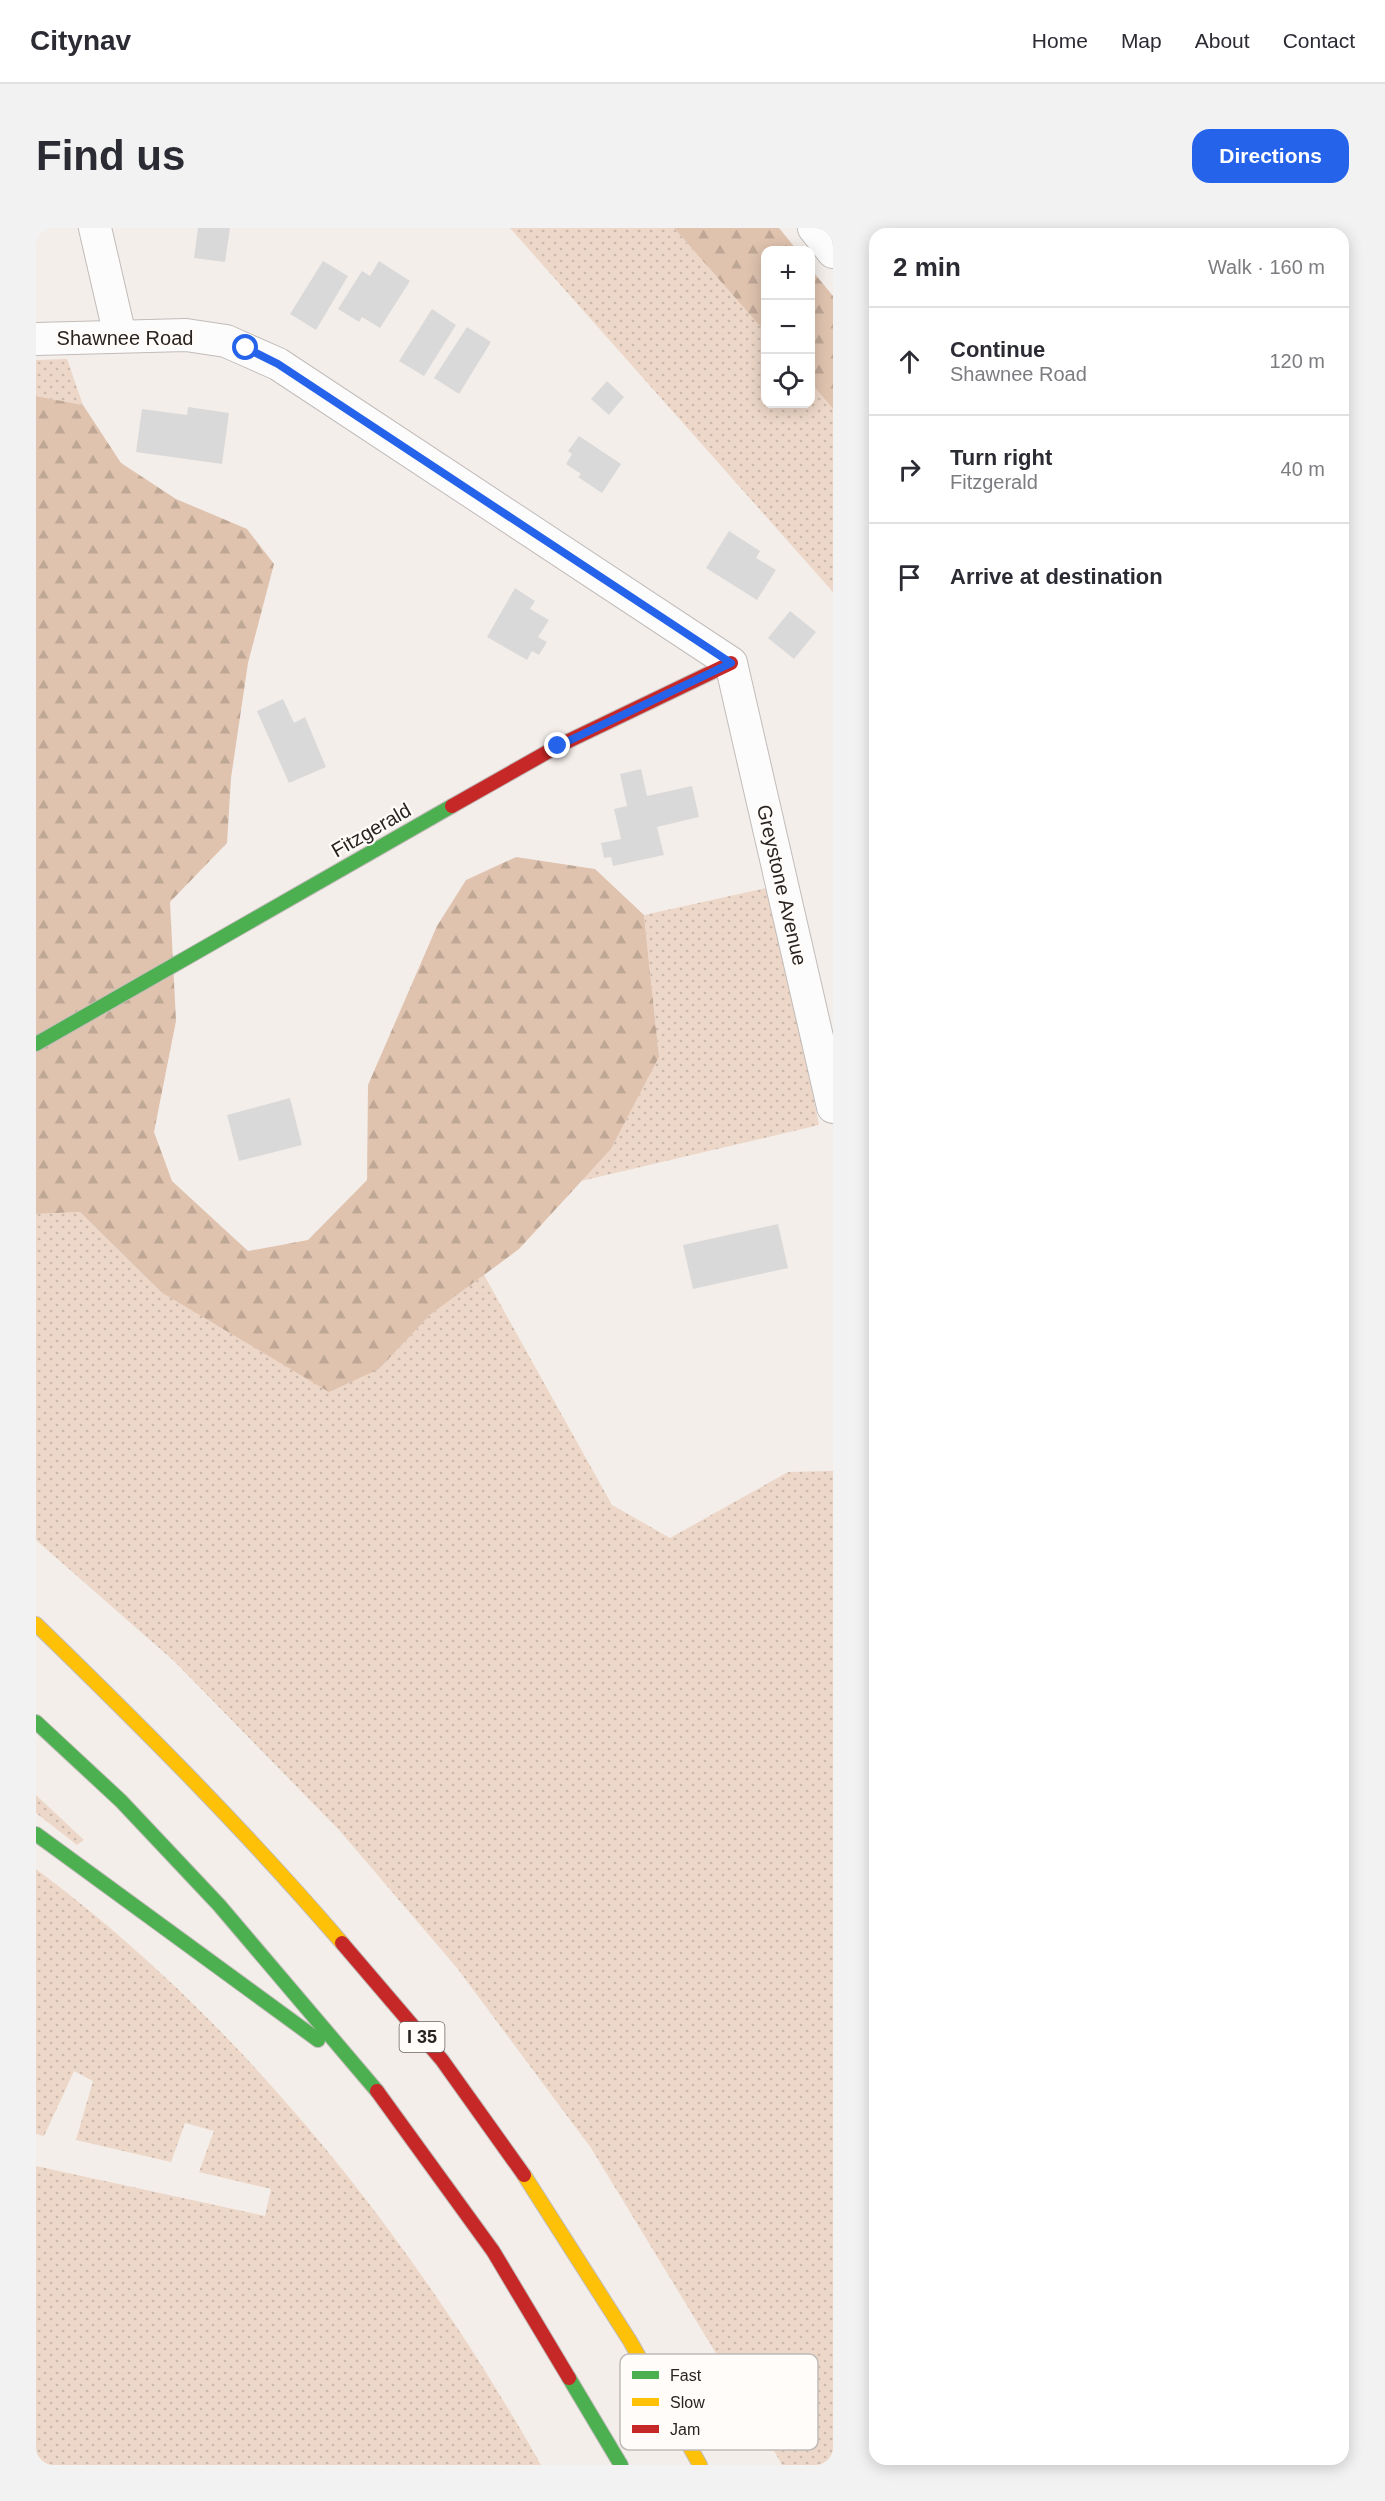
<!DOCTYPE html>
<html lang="en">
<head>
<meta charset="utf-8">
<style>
	:root { --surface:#fff; --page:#f2f2f3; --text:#2b2b33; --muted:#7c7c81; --line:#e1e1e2; --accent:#2563eb }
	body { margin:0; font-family:Arial,sans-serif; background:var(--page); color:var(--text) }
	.controls { position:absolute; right:18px; top:18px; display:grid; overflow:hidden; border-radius:12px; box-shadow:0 3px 15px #0003 }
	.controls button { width:54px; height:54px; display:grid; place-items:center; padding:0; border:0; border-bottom:2px solid var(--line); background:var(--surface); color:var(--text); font:30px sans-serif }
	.stop { position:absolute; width:18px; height:18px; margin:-14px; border:4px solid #2563eb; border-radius:50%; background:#fff }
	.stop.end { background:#2563eb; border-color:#fff; box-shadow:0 2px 6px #0008 }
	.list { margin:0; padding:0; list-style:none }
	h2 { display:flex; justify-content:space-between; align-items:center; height:78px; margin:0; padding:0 24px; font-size:26px }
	h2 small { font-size:20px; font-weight:400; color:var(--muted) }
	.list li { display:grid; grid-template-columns:39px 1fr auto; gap:18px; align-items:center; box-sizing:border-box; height:108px; padding:0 24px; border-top:2px solid var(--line) }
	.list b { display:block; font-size:22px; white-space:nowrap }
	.list p { margin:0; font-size:20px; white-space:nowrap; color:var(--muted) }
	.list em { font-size:20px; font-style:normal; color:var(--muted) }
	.icon { flex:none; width:33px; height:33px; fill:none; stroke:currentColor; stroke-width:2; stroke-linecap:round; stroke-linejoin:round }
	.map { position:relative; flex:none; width:797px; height:2237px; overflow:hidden; border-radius:18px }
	header { display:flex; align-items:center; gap:36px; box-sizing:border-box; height:84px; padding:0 30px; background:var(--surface); border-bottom:2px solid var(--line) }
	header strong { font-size:28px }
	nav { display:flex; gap:33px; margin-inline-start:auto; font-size:21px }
	.intro { display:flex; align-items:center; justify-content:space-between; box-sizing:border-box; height:144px; padding:0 36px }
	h1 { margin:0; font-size:42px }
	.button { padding:15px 27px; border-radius:18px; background:var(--accent); color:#fff; font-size:21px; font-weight:700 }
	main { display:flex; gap:36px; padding:0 36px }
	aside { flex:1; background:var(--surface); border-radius:18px; box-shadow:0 3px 15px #0003 }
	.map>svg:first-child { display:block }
</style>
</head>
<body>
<header>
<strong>Citynav</strong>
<nav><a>Home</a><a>Map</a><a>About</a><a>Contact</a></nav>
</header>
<div class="intro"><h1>Find us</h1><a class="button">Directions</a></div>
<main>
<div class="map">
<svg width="797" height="2237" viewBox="0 0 797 2237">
	<defs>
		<pattern id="grass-dots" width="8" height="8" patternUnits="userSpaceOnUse" patternTransform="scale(1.5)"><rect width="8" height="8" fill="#edd7c8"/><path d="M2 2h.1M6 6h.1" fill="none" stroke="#cbb8ac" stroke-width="1.8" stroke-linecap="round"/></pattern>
		<pattern id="forest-firs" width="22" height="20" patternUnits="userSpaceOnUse" patternTransform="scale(1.5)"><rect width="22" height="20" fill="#dfc3af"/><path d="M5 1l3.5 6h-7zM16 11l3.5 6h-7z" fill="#bfa796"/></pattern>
	</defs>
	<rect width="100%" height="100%" fill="#f4eeea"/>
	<!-- grass -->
	<g fill="url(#grass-dots)">
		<path d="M 474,0 L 638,0 L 729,104 L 730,176 L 774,176 L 775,155 L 797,181 L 797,364 Z"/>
		<path d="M 31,131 L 47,177 L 0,168 L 0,132 Z"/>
		<path d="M 735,659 L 783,897 L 545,953 L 575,921 L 623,829 L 608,687 Z"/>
		<path d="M 44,984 L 125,1064 L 343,1141 L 394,1087 L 448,1047 L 576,1277 L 634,1310 L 752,1244 L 797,1243 L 797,2237 L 746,2237 L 720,2191 L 555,1920 L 421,1740 L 304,1603 L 139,1434 L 0,1312 L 0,986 Z"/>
		<path d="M 0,1567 L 48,1612 L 41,1617 L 0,1585 Z"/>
		<path d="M 0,1641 C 208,1796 378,2012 505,2237 L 0,2237 L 0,1938 L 229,1988 L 235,1961 L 163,1944 L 178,1903 L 149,1895 L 135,1934 L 40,1912 L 57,1853 L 38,1843 L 8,1908 L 0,1906 Z"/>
	</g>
	<!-- forest -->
	<g fill="url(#forest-firs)">
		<path d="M 638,0 L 743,0 L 761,22 L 730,22 L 729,104 Z"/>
		<path d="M 774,40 L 797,68 L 797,181 L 775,155 Z"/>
		<path d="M 0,168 L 47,177 L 85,235 L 140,271 L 211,301 L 238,336 L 212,435 L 195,550 L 191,615 L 134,674 L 140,793 L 118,904 L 136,953 L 212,1023 L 272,1012 L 331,952 L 332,857 L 401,698 L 430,652 L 480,629 L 559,641 L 608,687 L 623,829 L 575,921 L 483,1021 L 394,1087 L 343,1141 L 293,1164 L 125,1064 L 44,984 L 0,986 Z"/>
	</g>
	<!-- building -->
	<g fill="#dad9da">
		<path d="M 162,0 L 194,0 L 189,34 L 158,30 Z"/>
		<path d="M 287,33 L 312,48 L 280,102 L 254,86 Z"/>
		<path d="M 343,33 L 374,53 L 344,100 L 326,89 L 323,94 L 302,81 L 326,43 L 334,48 Z"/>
		<path d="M 396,81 L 420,97 L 388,148 L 363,133 Z"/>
		<path d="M 431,99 L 455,114 L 423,166 L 398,150 Z"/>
		<path d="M 571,153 L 588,169 L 573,187 L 555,171 Z"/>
		<path d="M 152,179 L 193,185 L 186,236 L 100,224 L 106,181 L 151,187 Z"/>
		<path d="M 543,208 L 585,236 L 566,265 L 542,249 L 545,246 L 530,236 L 536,226 L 532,223 Z"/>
		<path d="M 693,303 L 724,323 L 720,330 L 740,342 L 721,372 L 670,340 Z"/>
		<path d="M 479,360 L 499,373 L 494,381 L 513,392 L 502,409 L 511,414 L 503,427 L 496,423 L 491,432 L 451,409 Z"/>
		<path d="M 754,383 L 780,404 L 758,431 L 732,410 Z"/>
		<path d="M 247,471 L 258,495 L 269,489 L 290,539 L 253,555 L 221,483 Z"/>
		<path d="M 605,541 L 611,568 L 656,558 L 663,589 L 621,599 L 628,627 L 577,638 L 575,629 L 568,630 L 565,615 L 585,611 L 578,581 L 591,578 L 584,546 Z"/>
		<path d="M 254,870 L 266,917 L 203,933 L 191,887 Z"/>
		<path d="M 742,996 L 752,1040 L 657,1061 L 647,1017 Z"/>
	</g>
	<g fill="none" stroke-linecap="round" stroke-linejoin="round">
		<!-- street casing -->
		<g stroke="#c1bcba" stroke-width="34">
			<g id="street">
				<path d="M 59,0 L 84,108"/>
				<path d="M 778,0 L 797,24"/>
				<path d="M 0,111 L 150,107 L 190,113 L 242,136 L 695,435 L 797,879"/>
			</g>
		</g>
		<!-- fast casing -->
		<g stroke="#c1bcba" stroke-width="16">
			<g id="fast">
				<path d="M 0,816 L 416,578"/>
				<path d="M 0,1494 L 85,1573 L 183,1677 L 341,1863"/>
				<path d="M 0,1606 L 282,1812"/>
				<path d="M 533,2150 L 585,2237"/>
			</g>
		</g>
		<!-- slow casing -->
		<g stroke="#c1bcba" stroke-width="16">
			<g id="slow">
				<path d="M 0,1396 C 106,1499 210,1603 306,1715"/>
				<path d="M 488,1947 L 594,2113 L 664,2237"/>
			</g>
		</g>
		<!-- jam casing -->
		<g stroke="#c1bcba" stroke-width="16">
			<g id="jam">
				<path d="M 416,578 L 522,518 L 695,435"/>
				<path d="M 306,1715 L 406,1832 L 488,1947"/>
				<path d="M 341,1863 L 457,2023 L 533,2150"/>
			</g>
		</g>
		<!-- street -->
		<use href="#street" stroke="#fdfcfc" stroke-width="32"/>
		<!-- fast -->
		<use href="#fast" stroke="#4caf50" stroke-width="14"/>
		<!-- slow -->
		<use href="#slow" stroke="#ffc107" stroke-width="14"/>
		<!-- jam -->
		<use href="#jam" stroke="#c62828" stroke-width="14"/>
	</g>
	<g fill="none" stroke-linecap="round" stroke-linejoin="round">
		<!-- route -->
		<path stroke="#2563eb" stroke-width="8" d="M 210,120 L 242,136 L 695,435 L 522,518"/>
	</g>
	<g text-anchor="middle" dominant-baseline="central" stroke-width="4.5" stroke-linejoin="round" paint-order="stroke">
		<!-- shield labels -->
		<rect fill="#fffcfa" stroke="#696563" stroke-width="1.5" x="363.5" y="1794" width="45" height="30" rx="4.5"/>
		<g font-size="18" font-weight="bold" fill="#292422">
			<text x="386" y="1809">I 35</text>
		</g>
		<!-- street labels -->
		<g font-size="20" fill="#292422" stroke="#fffcfa">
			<text x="89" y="110">Shawnee Road</text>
			<text transform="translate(335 602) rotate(-30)">Fitzgerald</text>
			<text transform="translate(746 657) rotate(77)">Greystone Avenue</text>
		</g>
	</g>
	<!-- legend -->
	<rect x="584" y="2126" width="198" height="96" rx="9" fill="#fffcfa" stroke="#bfbbb9" stroke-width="1.5"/>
	<rect x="596" y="2143" width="27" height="8" fill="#4caf50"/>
	<rect x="596" y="2170" width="27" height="8" fill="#ffc107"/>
	<rect x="596" y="2197" width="27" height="8" fill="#c62828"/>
	<g font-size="16" fill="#292422">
		<text x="634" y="2153">Fast</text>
		<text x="634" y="2180">Slow</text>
		<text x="634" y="2207">Jam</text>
	</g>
</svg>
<div class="controls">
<button>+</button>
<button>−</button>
<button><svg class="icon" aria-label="locate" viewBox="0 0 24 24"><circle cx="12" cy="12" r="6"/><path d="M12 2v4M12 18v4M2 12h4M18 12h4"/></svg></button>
</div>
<div class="stop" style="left:210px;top:120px"></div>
<div class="stop end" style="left:522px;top:518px"></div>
</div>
<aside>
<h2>2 min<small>Walk · 160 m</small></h2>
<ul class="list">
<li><svg class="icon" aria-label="ahead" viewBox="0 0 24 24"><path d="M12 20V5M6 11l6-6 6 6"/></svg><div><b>Continue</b><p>Shawnee Road</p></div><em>120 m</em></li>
<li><svg class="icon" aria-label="right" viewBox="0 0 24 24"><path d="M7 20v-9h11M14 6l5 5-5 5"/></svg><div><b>Turn right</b><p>Fitzgerald</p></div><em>40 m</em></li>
<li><svg class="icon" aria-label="arrive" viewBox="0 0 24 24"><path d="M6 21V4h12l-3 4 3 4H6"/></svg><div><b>Arrive at destination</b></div></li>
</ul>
</aside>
</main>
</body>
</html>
